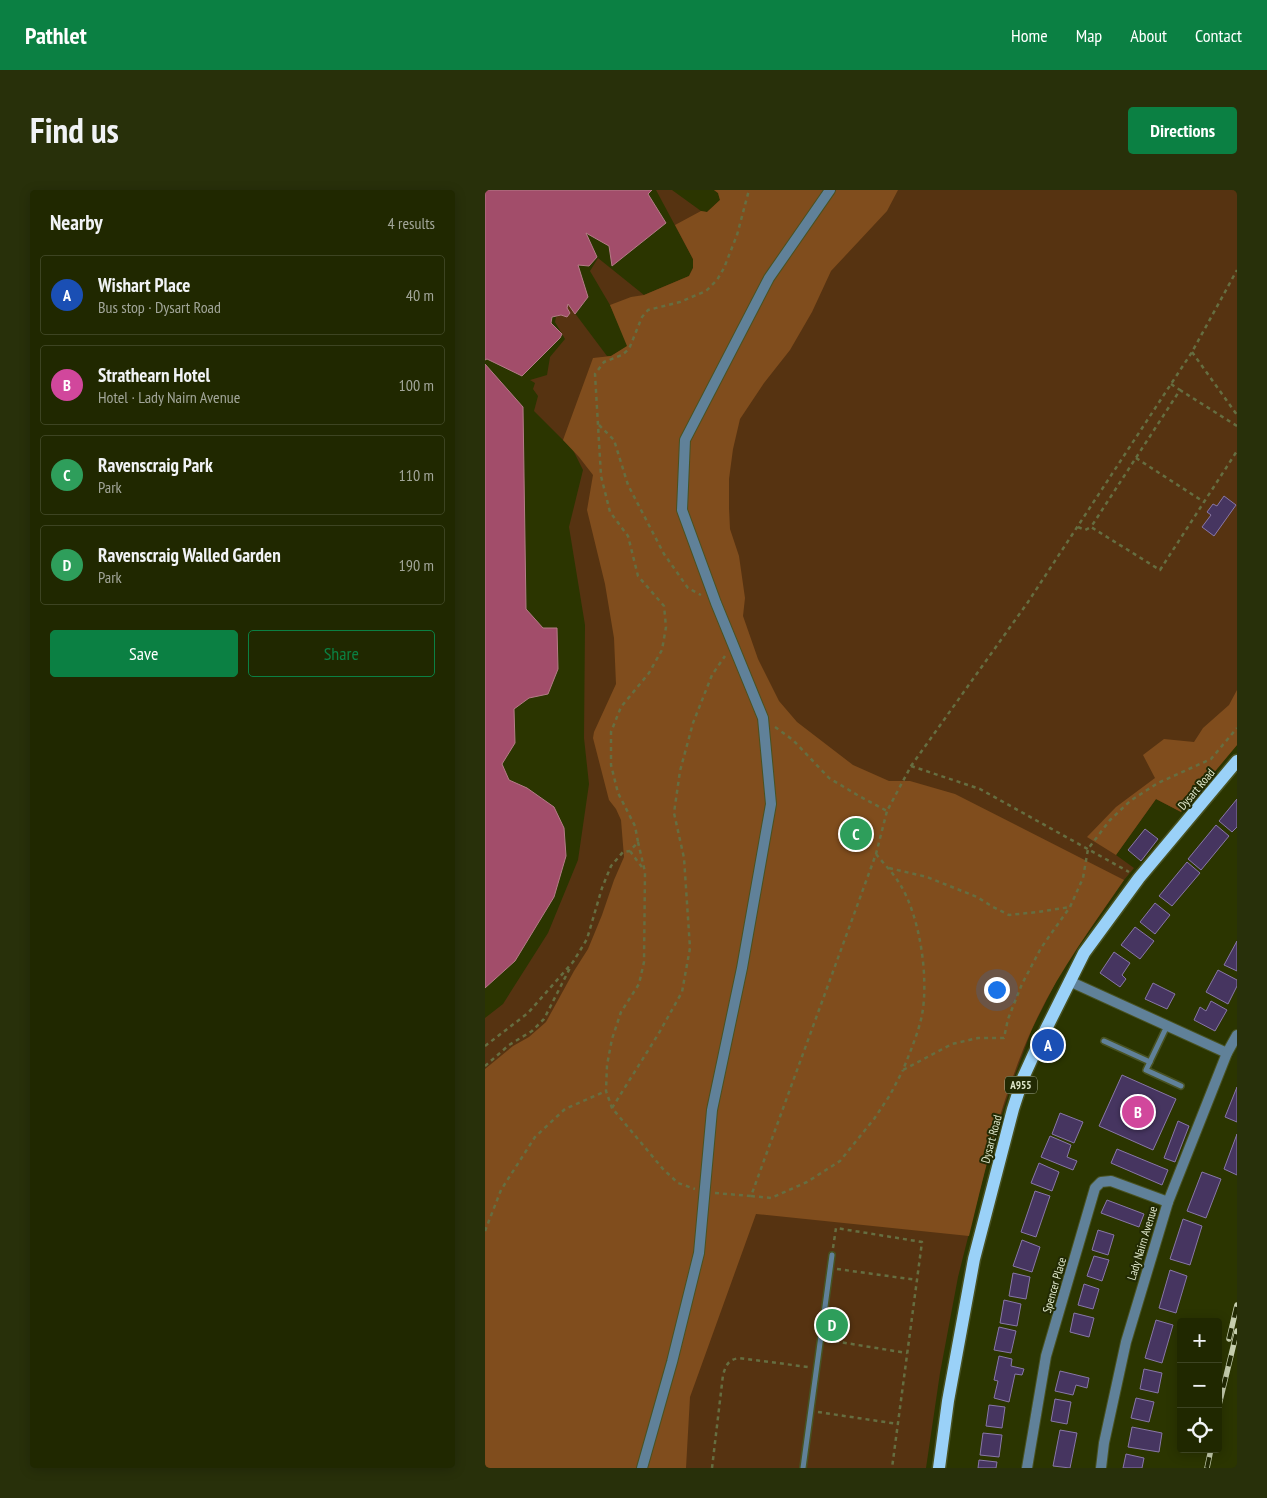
<!DOCTYPE html>
<html lang="en">
<head>
<meta charset="utf-8">
<style>
	:root { --surface:#202800; --page:#28300a; --text:#f1f3f6; --muted:#a2a699; --line:#3d4422; --accent:#0b8043 }
	body { margin:0; font-family:"PT Sans Narrow",sans-serif; background:var(--page); color:var(--text) }
	.controls { position:absolute; right:15px; bottom:15px; display:grid; overflow:hidden; border-radius:5px; box-shadow:0 2px 12px #0003 }
	.controls button { width:45px; height:45px; display:grid; place-items:center; padding:0; border:0; border-bottom:1px solid var(--line); background:var(--surface); color:var(--text); font:25px sans-serif }
	.you { position:absolute; left:511px; top:799px; width:18px; height:18px; margin:-12px; border:4px solid #fff; border-radius:50%; background:#1a73e8; box-shadow:0 0 0 8px #1a73e833 }
	.badge { display:grid; place-items:center; width:32px; height:32px; border-radius:50%; background:var(--accent); color:#fff; font-size:16px; font-weight:700 }
	.pin { position:absolute; translate:-50% -50%; border:2px solid #fff; box-shadow:0 1px 5px #0006 }
	.list { margin:0; padding:0; list-style:none }
	h2 { display:flex; justify-content:space-between; align-items:center; height:65px; margin:0; padding:0 20px; font-size:21px }
	h2 small { font-size:16px; font-weight:400; color:var(--muted) }
	.list li { display:grid; grid-template-columns:32px 1fr auto; gap:15px; align-items:center; box-sizing:border-box; height:80px; margin:0 10px 10px; padding:0 10px; border:1px solid var(--line); border-radius:5px }
	.list b { display:block; font-size:19px; white-space:nowrap }
	.list p { margin:0; font-size:16px; white-space:nowrap; color:var(--muted) }
	.list em { font-size:16px; font-style:normal; color:var(--muted) }
	.actions { display:flex; gap:10px; padding:15px 20px }
	.actions a { flex:1; padding:11px 0; border:1px solid var(--accent); border-radius:5px; text-align:center; font-size:18px; color:var(--accent) }
	.actions .main { background:var(--accent); color:#fff }
	.icon { flex:none; width:28px; height:28px; fill:none; stroke:currentColor; stroke-width:2; stroke-linecap:round; stroke-linejoin:round }
	.map { position:relative; flex:none; width:752px; height:1278px; overflow:hidden; border-radius:5px }
	header { display:flex; align-items:center; gap:30px; box-sizing:border-box; height:70px; padding:0 25px; background:var(--accent); color:#fff }
	header strong { font-size:24px }
	nav { display:flex; gap:28px; margin-inline-start:auto; font-size:18px }
	.intro { display:flex; align-items:center; justify-content:space-between; box-sizing:border-box; height:120px; padding:0 30px }
	h1 { margin:0; font-size:35px }
	.button { padding:12px 22px; border-radius:5px; background:var(--accent); color:#fff; font-size:18px; font-weight:700 }
	main { display:flex; gap:30px; padding:0 30px }
	aside { flex:1; background:var(--surface); border-radius:5px; box-shadow:0 2px 12px #0003 }
	.map>svg:first-child { display:block }
</style>
</head>
<body>
<header>
<strong>Pathlet</strong>
<nav><a>Home</a><a>Map</a><a>About</a><a>Contact</a></nav>
</header>
<div class="intro"><h1>Find us</h1><a class="button">Directions</a></div>
<main>
<aside>
<h2>Nearby<small>4 results</small></h2>
<ul class="list">
<li><span class="badge" style="background:#1a4fb4">A</span><div><b>Wishart Place</b><p>Bus stop · Dysart Road</p></div><em>40 m</em></li>
<li><span class="badge" style="background:#d1479c">B</span><div><b>Strathearn Hotel</b><p>Hotel · Lady Nairn Avenue</p></div><em>100 m</em></li>
<li><span class="badge" style="background:#2e9e5b">C</span><div><b>Ravenscraig Park</b><p>Park</p></div><em>110 m</em></li>
<li><span class="badge" style="background:#2e9e5b">D</span><div><b>Ravenscraig Walled Garden</b><p>Park</p></div><em>190 m</em></li>
</ul>
<div class="actions"><a class="main">Save</a><a>Share</a></div>
</aside>
<div class="map">
<svg width="752" height="1278" viewBox="0 0 752 1278">
	<rect width="100%" height="100%" fill="#2b3500"/>
	<!-- green -->
	<path fill="#563311" d="M 171,0 L 187,0 L 216,21 L 222,22 L 235,10 L 233,3 L 229,0 L 752,0 L 752,555 L 696,622 L 671,609 L 631,665 L 649,678 L 639,690 L 578,778 L 547,839 L 528,890 L 505,960 L 473,1087 L 455,1183 L 441,1278 L 0,1278 L 0,828 L 18,814 L 63,743 L 93,670 L 104,594 L 99,548 L 100,435 L 84,337 L 98,280 L 88,260 L 49,221 L 53,206 L 48,199 L 50,193 L 45,190 L 62,185 L 65,167 L 80,149 L 70,132 L 71,127 C 77,125 82,120 83,114 L 122,166 L 126,166 L 143,156 L 125,115 L 105,81 L 113,68 L 159,105 L 204,86 L 208,78 L 208,69 Z"/>
	<!-- forest -->
	<g fill="#804d1d">
		<path d="M 229,0 L 413,0 L 402,21 L 346,81 L 327,122 L 305,160 L 279,193 L 255,229 L 248,259 L 244,289 L 244,318 L 245,339 L 254,366 L 260,408 L 258,426 L 273,469 L 294,511 L 312,532 L 368,575 L 404,591 L 425,591 L 470,604 L 639,690 C 606,738 571,785 547,839 C 517,905 501,976 484,1046 L 271,1024 L 205,1207 L 201,1278 L 0,1278 L 0,879 L 28,856 L 44,847 L 61,832 L 89,781 L 103,759 L 117,725 L 129,690 L 139,667 L 136,630 L 131,619 L 124,610 L 108,548 L 109,542 L 131,494 L 129,448 L 120,394 L 102,320 L 108,285 L 94,267 L 78,250 L 108,168 L 126,166 L 142,156 L 125,115 L 146,107 L 159,105 L 204,86 L 208,78 L 208,69 L 190,35 L 216,21 L 222,22 L 235,10 L 233,3 Z"/>
		<path d="M 752,500 L 752,555 L 696,622 L 671,609 L 631,665 L 602,647 L 631,617 L 670,588 L 658,565 L 679,549 L 709,552 L 718,538 L 744,515 Z"/>
	</g>
	<!-- water -->
	<g fill="#a24d6a" stroke="#b57c87">
		<path d="M 0,0 L 167,0 L 163,4 L 181,33 L 127,76 L 124,56 L 101,43 L 112,67 L 104,76 L 93,75 L 103,107 L 90,124 L 83,114 L 82,118 L 85,123 L 82,127 L 76,125 L 67,127 L 66,133 L 77,144 L 75,148 L 37,186 L 2,169 L 0,170 Z"/>
		<path d="M 0,174 L 38,217 L 41,419 L 58,438 L 72,438 L 73,479 L 63,504 L 44,508 L 29,519 L 30,553 L 17,574 L 24,590 L 42,598 L 69,617 L 79,638 L 81,666 L 69,707 L 30,771 L 0,798 Z"/>
	</g>
	<!-- building -->
	<g fill="#463560" stroke="#8877a7">
		<path d="M 739,306 L 751,315 L 729,346 L 717,337 L 726,325 L 722,322 L 728,314 L 732,316 Z"/>
		<path d="M 752,609 L 752,637 L 747,642 L 734,631 Z"/>
		<path d="M 731,635 L 744,646 L 716,680 L 703,669 Z"/>
		<path d="M 660,639 L 673,649 L 656,671 L 643,660 Z"/>
		<path d="M 702,672 L 715,683 L 687,716 L 674,706 Z"/>
		<path d="M 670,713 L 685,725 L 670,744 L 655,732 Z"/>
		<path d="M 650,737 L 669,751 L 655,769 L 636,755 Z"/>
		<path d="M 752,751 L 752,781 L 739,775 Z"/>
		<path d="M 629,762 L 645,773 L 637,785 L 641,789 L 635,797 L 615,783 Z"/>
		<path d="M 733,780 L 752,790 L 752,796 L 743,814 L 721,802 Z"/>
		<path d="M 668,793 L 690,804 L 682,819 L 660,809 Z"/>
		<path d="M 726,811 L 742,820 L 730,841 L 709,830 L 715,817 L 721,821 Z"/>
		<path d="M 637,885 L 691,909 L 668,960 L 614,936 Z"/>
		<path d="M 752,897 L 752,932 L 740,927 Z"/>
		<path d="M 575,923 L 598,932 L 589,953 L 567,944 Z"/>
		<path d="M 693,931 L 704,936 L 690,972 L 679,968 Z"/>
		<path d="M 752,944 L 752,985 L 739,979 Z"/>
		<path d="M 565,946 L 586,955 L 582,967 L 592,971 L 588,980 L 556,967 Z"/>
		<path d="M 632,959 L 683,980 L 677,995 L 626,973 Z"/>
		<path d="M 554,973 L 574,982 L 567,1001 L 546,993 Z"/>
		<path d="M 717,982 L 736,989 L 721,1028 L 702,1021 Z"/>
		<path d="M 550,1001 L 565,1006 L 551,1047 L 536,1042 Z"/>
		<path d="M 622,1010 L 659,1024 L 654,1037 L 616,1023 Z"/>
		<path d="M 698,1029 L 717,1036 L 705,1075 L 685,1069 Z"/>
		<path d="M 613,1040 L 629,1045 L 623,1065 L 607,1060 Z"/>
		<path d="M 537,1050 L 555,1057 L 547,1082 L 528,1076 Z"/>
		<path d="M 609,1066 L 624,1070 L 617,1091 L 602,1086 Z"/>
		<path d="M 685,1080 L 702,1086 L 691,1123 L 674,1118 Z"/>
		<path d="M 528,1083 L 545,1087 L 541,1109 L 524,1106 Z"/>
		<path d="M 599,1094 L 614,1099 L 608,1119 L 593,1115 Z"/>
		<path d="M 519,1110 L 536,1114 L 532,1136 L 515,1133 Z"/>
		<path d="M 589,1123 L 609,1128 L 604,1147 L 585,1142 Z"/>
		<path d="M 671,1130 L 688,1135 L 677,1173 L 660,1168 Z"/>
		<path d="M 514,1137 L 531,1141 L 526,1163 L 509,1160 Z"/>
		<path d="M 514,1166 L 527,1169 L 526,1176 L 539,1179 L 537,1185 L 530,1184 L 524,1212 L 509,1208 L 513,1191 L 509,1190 Z"/>
		<path d="M 659,1179 L 677,1183 L 673,1203 L 655,1199 Z"/>
		<path d="M 575,1181 L 604,1188 L 602,1198 L 591,1195 L 588,1205 L 570,1201 Z"/>
		<path d="M 651,1208 L 669,1212 L 664,1232 L 646,1228 Z"/>
		<path d="M 570,1209 L 586,1212 L 582,1234 L 566,1231 Z"/>
		<path d="M 504,1215 L 520,1217 L 517,1238 L 501,1236 Z"/>
		<path d="M 647,1237 L 677,1243 L 674,1262 L 643,1257 Z"/>
		<path d="M 575,1240 L 592,1243 L 585,1278 L 568,1276 Z"/>
		<path d="M 498,1243 L 517,1245 L 514,1267 L 495,1265 Z"/>
		<path d="M 641,1264 L 659,1268 L 657,1278 L 638,1278 Z"/>
		<path d="M 494,1270 L 512,1272 L 511,1278 L 493,1278 Z"/>
	</g>
	<g fill="none" stroke-linecap="round" stroke-linejoin="round">
		<!-- lane casing -->
		<g stroke="#485221" stroke-width="8">
			<g id="lane">
				<path d="M 682,836 L 661,880 L 696,896"/>
				<path d="M 619,851 L 665,872"/>
				<path d="M 318,1278 L 347,1065"/>
			</g>
		</g>
		<!-- street casing -->
		<g stroke="#485221" stroke-width="12">
			<g id="street">
				<path d="M 584,791 L 742,863"/>
				<path d="M 157,1278 L 187,1172 L 214,1063 L 227,920 L 257,778 L 286,614 L 278,528 L 231,413 L 197,320 L 200,250 L 284,88 L 345,0"/>
				<path d="M 542,1278 L 561,1166 L 610,998 L 616,992 L 626,991 L 683,1012"/>
				<path d="M 616,1278 L 619,1253 L 641,1152 L 683,1012 L 742,863 L 752,845"/>
			</g>
		</g>
		<!-- primary casing -->
		<g stroke="#485221" stroke-width="15">
			<path id="primary" d="M 454,1278 L 463,1211 L 489,1069 L 528,919 L 538,888 L 553,855 L 599,763 L 654,688 L 752,571"/>
		</g>
		<!-- path -->
		<g stroke="#656e41" stroke-width="2.5" stroke-dasharray="4 4" stroke-linecap="butt">
			<path d="M 707,162 L 752,225"/>
			<path d="M 686,194 L 695,200"/>
			<path d="M 114,235 L 129,250 L 143,295 L 179,364 L 203,398 L 216,405"/>
			<path d="M 752,236 L 695,200 L 606,337 L 675,380 L 752,261"/>
			<path d="M 651,268 L 719,312"/>
			<path d="M 593,337 L 600,340 L 606,337"/>
			<path d="M 290,537 L 308,550 L 344,588 L 374,606 L 402,621 L 426,576 L 543,412 L 707,162 L 752,80"/>
			<path d="M 426,576 L 495,599 L 644,682"/>
			<path d="M 153,652 L 160,682 L 159,772 L 154,794 L 136,822 L 127,849 L 122,875 L 121,901 L 127,918 L 178,979 L 193,993 L 210,999"/>
			<path d="M 145,661 L 159,680"/>
			<path d="M 391,664 C 399,674 408,683 415,694 C 435,727 444,787 437,825 C 433,844 425,862 418,880 L 467,854 L 493,848 L 519,848 L 523,829 L 537,794 L 556,758 L 585,717 L 598,688 L 603,659 L 625,630 L 645,611 L 673,593 L 726,569 L 752,538"/>
			<path d="M 404,678 L 442,687 L 492,707 L 508,717 L 524,725 L 553,722 L 585,717"/>
			<path d="M 0,856 L 43,823 L 88,772 L 102,749 L 117,698 L 126,676 L 138,662 L 145,661 L 153,652 L 150,636 L 133,603 L 126,575 L 126,542 L 136,517 L 164,483 L 177,460 L 181,437 L 179,416 L 153,386 L 143,346 L 125,322 L 116,286 L 110,184 L 119,172 L 137,165 L 144,159 L 157,127 L 163,120 L 195,112 L 221,101 L 232,90 L 239,78 L 252,45 L 264,0"/>
			<path d="M 0,876 L 24,855 L 47,841 L 59,829 L 86,776"/>
			<path d="M 127,918 L 174,843 L 197,802 L 205,758 L 199,668 L 189,623 L 195,581 L 208,533 L 227,485 L 240,466"/>
			<path d="M 230,1003 L 266,1006 L 391,664 L 402,621"/>
			<path d="M 266,1006 L 286,1008 L 322,992 L 355,971 L 389,929 L 405,905 L 418,880"/>
			<path d="M 0,1041 L 16,1000 L 50,947 L 80,919 L 121,901"/>
			<path d="M 348,1058 L 351,1038 L 437,1052 L 407,1278"/>
			<path d="M 352,1079 L 432,1090"/>
			<path d="M 342,1150 L 422,1163"/>
			<path d="M 333,1222 L 413,1234"/>
			<path d="M 227,1278 L 238,1185 C 241,1175 243,1170 254,1168 L 323,1177"/>
		</g>
		<!-- lane -->
		<use href="#lane" stroke="#608199" stroke-width="5"/>
		<!-- street -->
		<use href="#street" stroke="#608199" stroke-width="10"/>
		<!-- primary -->
		<use href="#primary" stroke="#9ad1f8" stroke-width="12"/>
		<!-- rail casing -->
		<g stroke="#c6ceae" stroke-width="5.5">
			<g id="rail">
				<path d="M 744,1149 L 752,1115"/>
				<path d="M 733,1219 L 752,1141"/>
				<path d="M 722,1278 L 726,1259"/>
			</g>
		</g>
		<!-- rail -->
		<use href="#rail" stroke="#222a03" stroke-width="4" stroke-dasharray="11" stroke-linecap="butt"/>
	</g>
	<g text-anchor="middle" dominant-baseline="central" stroke-width="4" stroke-linejoin="round" paint-order="stroke">
		<!-- shield labels -->
		<rect fill="#222a03" stroke="#a7af90" stroke-width="1" x="520" y="886.5" width="32" height="17" rx="4"/>
		<g font-size="11" font-weight="bold" fill="#e0e8cc">
			<text x="536" y="895">A955</text>
		</g>
		<!-- street labels -->
		<g font-size="12" fill="#e0e8cc" stroke="#222a03">
			<text transform="translate(711 599) rotate(-50)">Dysart Road</text>
			<text transform="translate(506 949) rotate(-75)">Dysart Road</text>
			<text transform="translate(657 1053) rotate(-73)">Lady Nairn Avenue</text>
			<text transform="translate(569 1095) rotate(-74)">Spencer Place</text>
		</g>
	</g>
</svg>
<div class="controls">
<button>+</button>
<button>−</button>
<button><svg class="icon" aria-label="locate" viewBox="0 0 24 24"><circle cx="12" cy="12" r="6"/><path d="M12 2v4M12 18v4M2 12h4M18 12h4"/></svg></button>
</div>
<div class="you"></div>
<div class="pin badge" style="left:563px;top:855px;background:#1a4fb4">A</div>
<div class="pin badge" style="left:653px;top:922px;background:#d1479c">B</div>
<div class="pin badge" style="left:371px;top:644px;background:#2e9e5b">C</div>
<div class="pin badge" style="left:347px;top:1135px;background:#2e9e5b">D</div>
</div>
</main>
</body>
</html>
